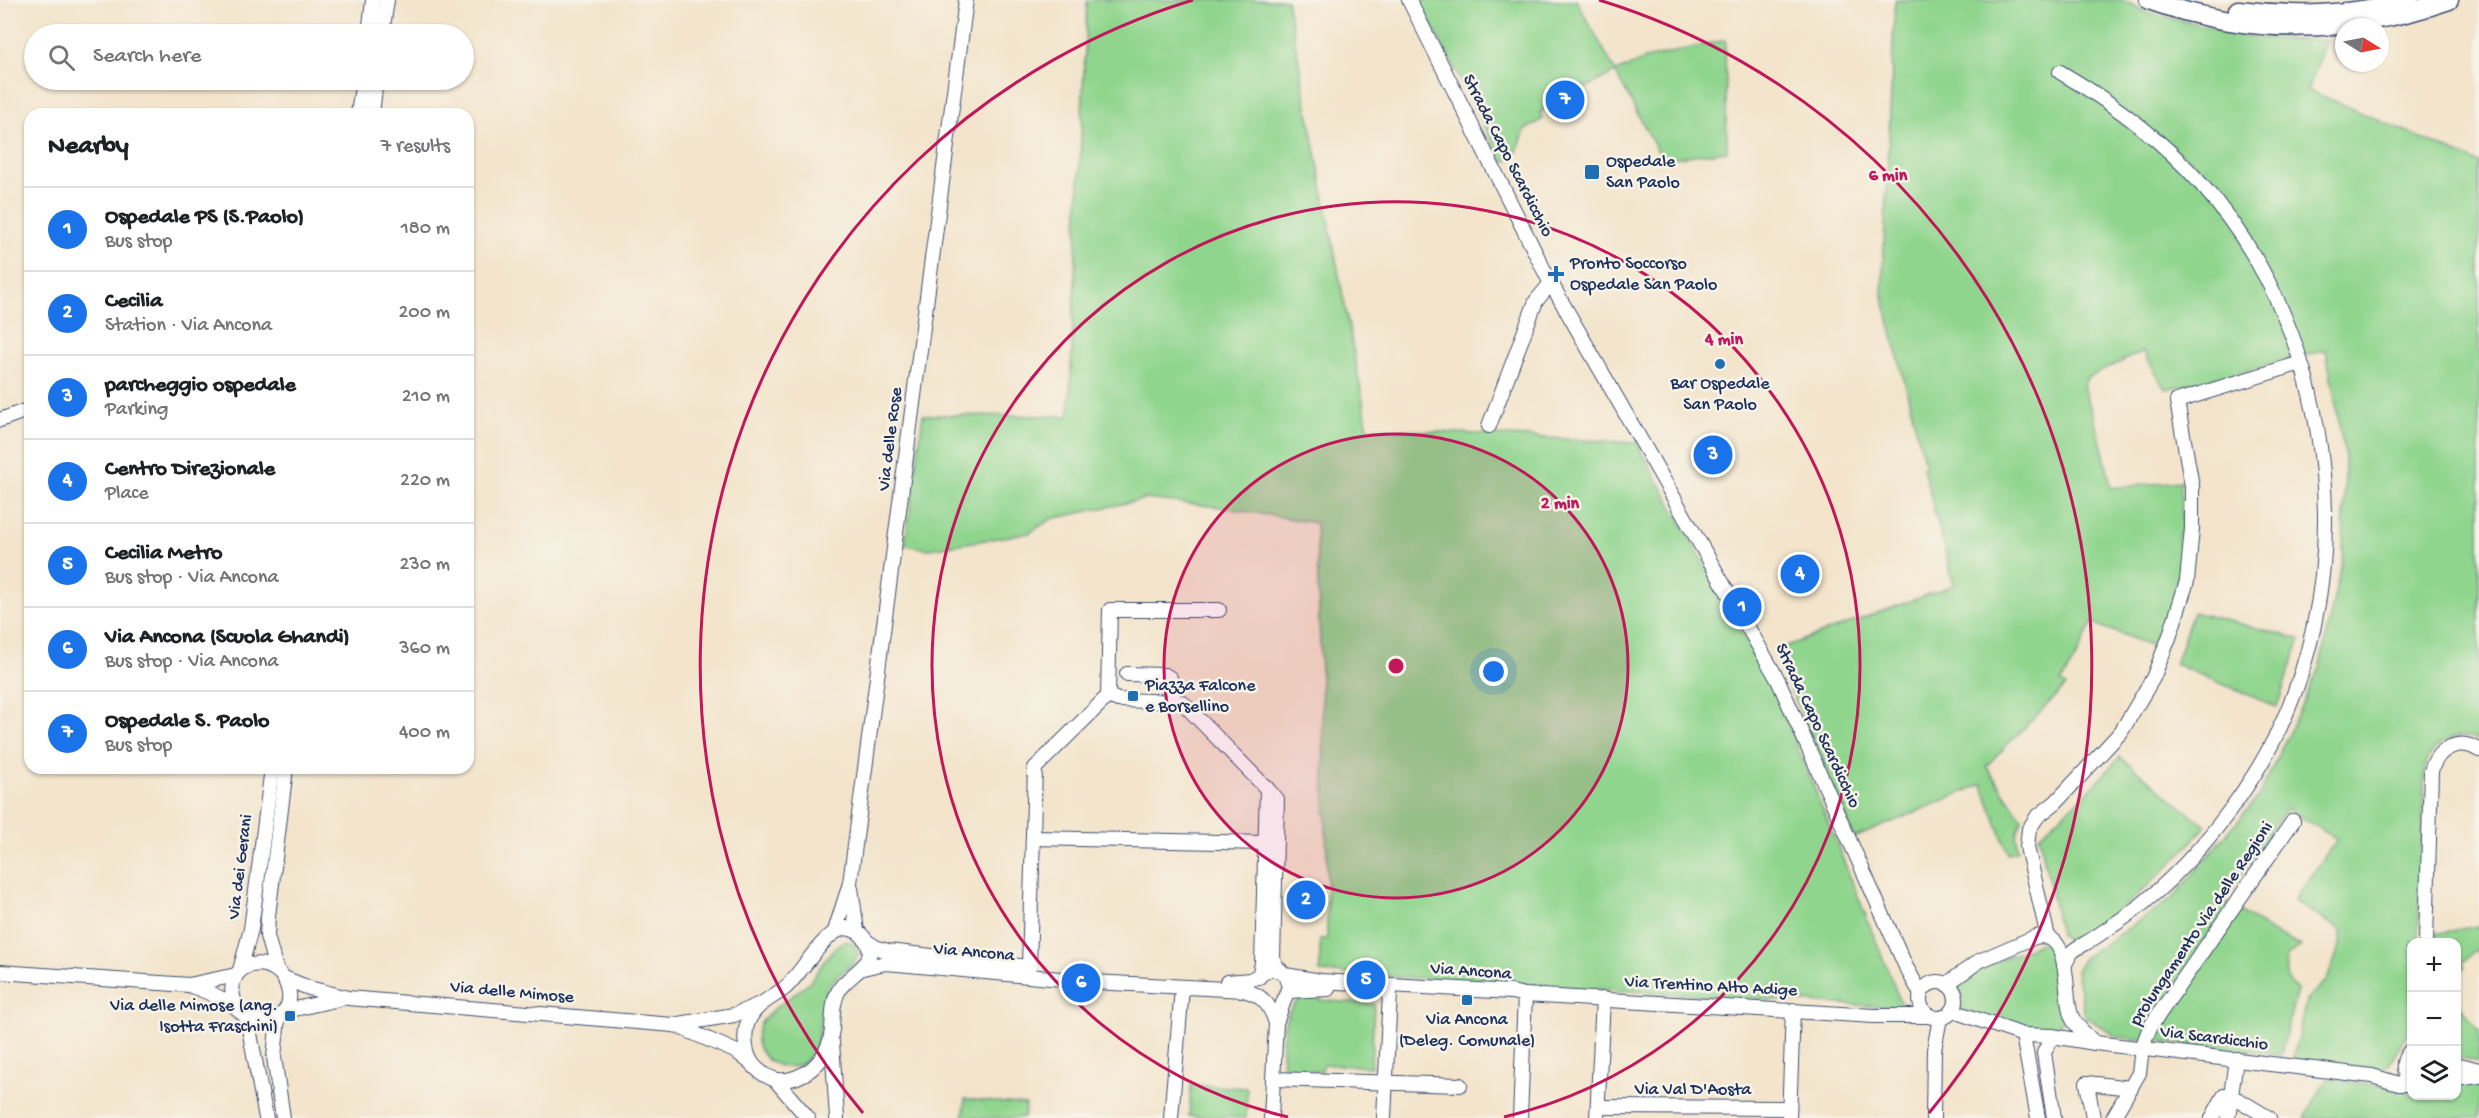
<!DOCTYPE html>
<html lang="en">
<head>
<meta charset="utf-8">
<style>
	:root { --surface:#fff; --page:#f6f6f6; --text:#202124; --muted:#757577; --line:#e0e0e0; --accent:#1a73e8 }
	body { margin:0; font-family:"Gochi Hand",sans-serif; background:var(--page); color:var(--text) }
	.controls { position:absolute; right:18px; bottom:18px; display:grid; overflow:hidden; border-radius:12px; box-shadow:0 2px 4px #0004 }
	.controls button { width:54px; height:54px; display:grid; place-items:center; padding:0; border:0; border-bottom:2px solid var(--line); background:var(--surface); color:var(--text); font:30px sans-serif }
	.compass { position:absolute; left:2335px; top:18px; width:54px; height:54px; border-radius:50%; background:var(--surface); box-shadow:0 2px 4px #0004; rotate:100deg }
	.you { position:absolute; left:1494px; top:672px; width:21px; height:21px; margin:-15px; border:4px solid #fff; border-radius:50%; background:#1a73e8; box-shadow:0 0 0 9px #1a73e833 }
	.badge { display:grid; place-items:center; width:39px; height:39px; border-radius:50%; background:var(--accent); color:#fff; font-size:20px; font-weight:700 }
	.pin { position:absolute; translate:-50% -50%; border:3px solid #fff; box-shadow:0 2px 6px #0006 }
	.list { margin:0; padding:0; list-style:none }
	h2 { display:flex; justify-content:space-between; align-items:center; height:78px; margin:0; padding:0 24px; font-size:26px }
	h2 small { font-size:20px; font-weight:400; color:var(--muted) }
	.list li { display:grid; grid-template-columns:39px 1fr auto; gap:18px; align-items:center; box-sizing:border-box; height:84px; padding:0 24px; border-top:2px solid var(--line) }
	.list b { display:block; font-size:22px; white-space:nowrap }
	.list p { margin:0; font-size:20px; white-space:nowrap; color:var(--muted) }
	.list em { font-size:20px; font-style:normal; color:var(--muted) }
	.icon { flex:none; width:33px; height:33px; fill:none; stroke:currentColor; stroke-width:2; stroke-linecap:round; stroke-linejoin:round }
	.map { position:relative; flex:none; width:2479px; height:1118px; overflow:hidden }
	.search { position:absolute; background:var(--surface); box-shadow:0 2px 4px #0004; left:24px; top:24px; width:450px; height:66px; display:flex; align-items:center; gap:15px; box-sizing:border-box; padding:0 21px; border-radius:33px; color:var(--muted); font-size:22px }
	.panel { position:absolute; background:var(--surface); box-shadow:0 2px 4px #0004; left:24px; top:108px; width:450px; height:666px; border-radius:18px }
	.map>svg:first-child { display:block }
</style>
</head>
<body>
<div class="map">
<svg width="2479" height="1118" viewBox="0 0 2479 1118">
	<rect width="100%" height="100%" fill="#f7f3e8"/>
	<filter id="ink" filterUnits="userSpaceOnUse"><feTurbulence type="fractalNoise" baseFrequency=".0167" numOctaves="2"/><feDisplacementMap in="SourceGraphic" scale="12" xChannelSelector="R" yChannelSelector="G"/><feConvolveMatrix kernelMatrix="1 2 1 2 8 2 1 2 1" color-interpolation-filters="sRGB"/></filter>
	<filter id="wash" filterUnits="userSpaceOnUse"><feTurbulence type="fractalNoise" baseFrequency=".008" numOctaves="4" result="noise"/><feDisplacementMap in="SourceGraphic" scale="24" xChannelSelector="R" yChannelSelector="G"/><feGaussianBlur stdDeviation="1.35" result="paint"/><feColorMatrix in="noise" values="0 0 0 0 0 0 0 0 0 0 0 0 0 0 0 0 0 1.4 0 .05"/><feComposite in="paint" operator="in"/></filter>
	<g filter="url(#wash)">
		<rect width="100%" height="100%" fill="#f3e4cb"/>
		<!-- green -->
		<g fill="#90d58e" stroke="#568276" stroke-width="1.5">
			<path d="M 1087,0 L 1287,0 L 1368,428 L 1637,443 L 1775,691 L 1903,1008 L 1320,972 L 1320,939 L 1327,939 L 1327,858 L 1316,523 L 1220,507 L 1145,499 L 1051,519 L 1029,533 L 929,549 L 905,545 L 923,415 L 1069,416 Z"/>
			<path d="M 1419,0 L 1576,0 L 1616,72 L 1645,59 L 1725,40 L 1727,151 L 1662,159 L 1615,72 L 1540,112 L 1543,119 L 1525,130 L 1515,157 L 1503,162 Z"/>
			<path d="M 1895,0 L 2123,0 L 2146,12 L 2256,38 L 2327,40 L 2308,90 L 2479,163 L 2479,740 C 2455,730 2432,743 2425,767 L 2418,942 L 2412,942 L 2411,1027 L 2389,1065 L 2376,1071 L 2293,1059 L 2306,1001 L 2327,980 L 2340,945 L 2341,930 L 2294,901 L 2337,839 L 2286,808 L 2224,900 L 2275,934 L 2301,946 L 2287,956 C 2286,971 2285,981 2297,990 L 2281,1054 L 2117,1037 L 2085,1016 L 2076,971 L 2082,959 L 2172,899 L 2259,796 L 2320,666 L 2343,555 L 2345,457 L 2326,350 L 2204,382 L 2165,389 L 2143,351 L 2087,378 L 2083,387 C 2095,420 2105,452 2111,488 L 2181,481 L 2182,533 L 2179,533 L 2178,544 L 2182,545 C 2179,576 2174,607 2162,636 L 2159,635 L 2155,644 L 2159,646 L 2158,648 L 2092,623 L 2078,654 L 2061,682 L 2066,686 L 1986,766 L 2022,819 L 2016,835 L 2018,851 L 2008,853 L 1982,784 L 1854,838 L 1781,667 L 1784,647 L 1954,585 L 1923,467 L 1925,464 L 1882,292 Z"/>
			<path d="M 2193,612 L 2300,639 L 2277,707 L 2175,664 Z"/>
			<path d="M 2120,757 L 2206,826 C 2184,852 2098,940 2067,941 L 2060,934 L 2039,835 L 2083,797 Z"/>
			<path d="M 2479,926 L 2479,954 L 2476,951 L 2462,962 L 2465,967 L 2457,973 L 2456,942 L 2434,942 L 2434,934 Z"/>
			<path d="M 845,941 L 853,943 L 859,954 C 853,969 835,972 826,991 C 818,1010 823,1034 812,1053 C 792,1085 742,1056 761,1023 C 768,1010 796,995 809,982 C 821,969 829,948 845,941 Z"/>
			<path d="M 2043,942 L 2048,946 L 2065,1016 L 2058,1027 L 1998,1022 L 1960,1009 L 1961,994 L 1954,984 L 1978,969 Z"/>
			<path d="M 1312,997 L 1327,1001 L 1374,1004 L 1371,1067 L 1323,1064 L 1322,1072 L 1283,1068 C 1281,1046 1280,997 1312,997 Z"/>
			<path d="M 2456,1000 L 2479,1031 L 2479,1062 L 2457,1057 Z"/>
			<path d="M 2327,1078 L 2405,1089 C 2418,1105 2439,1096 2456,1096 L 2457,1084 L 2479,1081 L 2479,1118 L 2305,1118 Z"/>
			<path d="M 1191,1085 L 1247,1088 L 1246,1118 L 1189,1116 Z"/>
			<path d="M 965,1099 L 1026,1105 L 1024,1118 L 963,1118 Z"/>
		</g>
	</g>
	<g filter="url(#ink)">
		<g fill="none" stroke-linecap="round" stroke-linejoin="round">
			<!-- minor casing -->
			<g stroke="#3b4a6e" stroke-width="16">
				<g id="minor">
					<path d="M 1409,0 L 1548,278 L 1778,680 L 1906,967 L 1921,994"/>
					<path d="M 369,34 L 373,0"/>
					<path d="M 382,34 L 387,0"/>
					<path d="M 2060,72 C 2113,103 2161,138 2201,184 C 2342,341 2367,595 2254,775 C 2223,824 2185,869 2140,906 C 2125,918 2107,929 2091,940 C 2085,944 2077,947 2072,952 C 2069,956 2066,962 2064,966"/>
					<path d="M 358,114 L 363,80"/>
					<path d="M 372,114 L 376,80"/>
					<path d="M 0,420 L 30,409"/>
					<path d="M 1489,426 L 1536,301 L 1551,283"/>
					<path d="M 1127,674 L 1165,675 L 1170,678 L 1173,687 L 1173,701"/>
					<path d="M 1108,696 L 1118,700 L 1182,702 L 1277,799 L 1273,959 L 1277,967 L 1285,975 L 1289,986 L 1276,1023 L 1271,1118"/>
					<path d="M 1033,838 L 1265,843"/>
					<path d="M 851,888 L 857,931"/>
					<path d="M 846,928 C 854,929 860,932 865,939 C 882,964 848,973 839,990 C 832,1002 833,1017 832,1030 C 829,1056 812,1075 787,1080 C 774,1082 764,1076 755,1067 C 744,1055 742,1030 751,1016 C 759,1002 774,997 786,987 C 803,971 825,930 846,928 Z"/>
					<path d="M 835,931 L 850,883 L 966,0"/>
					<path d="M 2048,937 L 2027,847 L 2029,829 L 2037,817 L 2056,802 L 2121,732 L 2153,678 L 2169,638 L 2187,581 L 2192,529 L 2192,486 L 2177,401 L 2301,363"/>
					<path d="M 866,941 L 877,948 L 888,951 L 1020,966"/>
					<path d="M 2426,942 L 2431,771 C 2437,749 2458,737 2479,750"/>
					<path d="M 1029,967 L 1035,768 L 1108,696 L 1110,610 L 1219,610"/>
					<path d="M 863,968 L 885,963 L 898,964 L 1094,982 L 1243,990 C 1263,995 1270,1005 1276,1023"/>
					<path d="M 276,969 L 267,936 L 268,916 L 286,768"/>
					<path d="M 240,970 L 251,929 L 272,768"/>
					<path d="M 0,972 L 189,985 L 236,975"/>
					<path d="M 1285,975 L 1321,981 L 1511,992 L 1525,995 L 1874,1016 L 1930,1016"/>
					<path d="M 1259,977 L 1262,963 L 1267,788"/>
					<path d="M 284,978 L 309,988 L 348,998 L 673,1025 L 734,1015 L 760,1004"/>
					<circle cx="1938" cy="1000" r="18"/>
					<path d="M 1227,982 L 1250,980 L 1271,969 L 1281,972"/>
					<path d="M 1947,984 L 1979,961 L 2035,937 C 2073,929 2063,993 2071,1015 C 2075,1026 2086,1035 2095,1043"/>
					<path d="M 191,986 C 206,991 220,997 234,1006 C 240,1010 244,1017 252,1019 C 271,1026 292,1014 289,993 C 283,948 214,958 237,1008"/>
					<path d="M 1288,991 L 1328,989"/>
					<path d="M 286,1011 L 339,999"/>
					<path d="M 1953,1011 L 2023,1035 L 2052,1036 L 2095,1043 L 2372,1076 L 2399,1084 L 2412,1084"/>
					<path d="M 247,1018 L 266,1118"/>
					<path d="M 278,1018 L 274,1057 L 283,1118"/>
					<path d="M 675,1025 L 737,1052 L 751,1063"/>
					<path d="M 2023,1035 L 2038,1118"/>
					<path d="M 2052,1036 L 2044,1053 L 2054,1118"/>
					<path d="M 832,1042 L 837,1118"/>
					<path d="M 2412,1049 C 2401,1060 2401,1072 2412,1082"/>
					<path d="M 2456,1064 L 2479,1070"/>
					<path d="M 1273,1079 L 1460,1085"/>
					<path d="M 2456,1079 L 2479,1076"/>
					<path d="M 777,1082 L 808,1118"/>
					<path d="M 1598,1107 L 1789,1108"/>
					<path d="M 1171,1118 L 1182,988"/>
					<path d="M 1384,1118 L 1390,992"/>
					<path d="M 1520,1118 L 1525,995"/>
					<path d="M 1597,1118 L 1603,999"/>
					<path d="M 1789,1118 L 1793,1010"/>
					<path d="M 1933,1118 L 1934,1050 L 1940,1018"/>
					<path d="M 2093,1118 L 2087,1083 L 2131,1088"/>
					<path d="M 2113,1118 L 2139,1073 L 2142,1048 L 2150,1027 L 2293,821"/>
					<path d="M 2212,1118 L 2224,1096 L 2239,1100 L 2269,1118"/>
					<path d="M 2228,1118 L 2236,1059"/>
				</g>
			</g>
			<!-- major casing -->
			<g stroke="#3b4a6e" stroke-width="21">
				<g id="major">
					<path d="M 2149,0 C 2250,36 2348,35 2449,0"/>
					<path d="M 2238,10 C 2293,17 2355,16 2409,0"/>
				</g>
			</g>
			<!-- minor -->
			<use href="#minor" stroke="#fff" stroke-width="14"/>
			<!-- major -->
			<use href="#major" stroke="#fff" stroke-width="18"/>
		</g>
	</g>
	<!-- distance rings -->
	<circle cx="1396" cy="666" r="232" fill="#c2185b" fill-opacity=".12"/>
	<g fill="none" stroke="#c2185b" stroke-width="3">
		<circle cx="1396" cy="666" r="232"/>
		<path d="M1288 1117A464 464 0 1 1 1504 1117"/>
		<path d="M863 1113A696 696 0 0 1 1193 0M1599 0A696 696 0 0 1 1929 1113"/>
	</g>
	<!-- markers -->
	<g fill="#1f6fb2" stroke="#f7f3e8" stroke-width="2">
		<rect x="1584" y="164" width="16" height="16" rx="3"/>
		<path d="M1553 265h6v6h6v6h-6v6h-6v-6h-6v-6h6z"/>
		<circle cx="1720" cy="364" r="6"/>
		<rect x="1127" y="690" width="12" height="12" rx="3"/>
		<rect x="1461" y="994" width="12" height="12" rx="3"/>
		<rect x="284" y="1010" width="12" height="12" rx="3"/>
	</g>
	<g text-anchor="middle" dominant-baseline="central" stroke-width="5" stroke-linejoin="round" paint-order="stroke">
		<!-- street labels -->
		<g font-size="18" fill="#1b2f5e" stroke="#f7f3e8">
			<text transform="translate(1507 156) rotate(63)">Strada Capo Scardicchio</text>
			<text transform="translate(891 439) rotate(-83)">Via delle Rose</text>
			<text transform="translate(1817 726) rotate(65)">Strada Capo Scardicchio</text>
			<text transform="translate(241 867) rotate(-83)">Via dei Gerani</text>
			<text transform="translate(2202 924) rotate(-56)">prolungamento Via delle Regioni</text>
			<text transform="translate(974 953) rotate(5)">Via Ancona</text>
			<text transform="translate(1471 972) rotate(4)">Via Ancona</text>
			<text transform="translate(1711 987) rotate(3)">Via Trentino Alto Adige</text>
			<text transform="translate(512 993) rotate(5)">Via delle Mimose</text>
			<text transform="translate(2214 1039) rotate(7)">Via Scardicchio</text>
			<text x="1693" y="1090">Via Val D'Aosta</text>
		</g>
		<!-- poi labels -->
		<g font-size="18" fill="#1b2f5e" stroke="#f7f3e8" text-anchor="start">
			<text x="1606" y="162">Ospedale<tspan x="1606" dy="21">San Paolo</tspan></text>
			<text x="1570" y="264">Pronto Soccorso<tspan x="1570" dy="21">Ospedale San Paolo</tspan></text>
			<text x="1720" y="384" text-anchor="middle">Bar Ospedale<tspan x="1720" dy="21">San Paolo</tspan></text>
			<text x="1145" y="686">Piazza Falcone<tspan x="1145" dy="21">e Borsellino</tspan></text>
			<text x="278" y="1006" text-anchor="end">Via delle Mimose (ang.<tspan x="278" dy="21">Isotta Fraschini)</tspan></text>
			<text x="1467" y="1020" text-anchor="middle">Via Ancona<tspan x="1467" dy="21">(Deleg. Comunale)</tspan></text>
		</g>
	</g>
	<circle cx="1396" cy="666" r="9" fill="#c2185b" stroke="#f7f3e8" stroke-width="3"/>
	<g font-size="18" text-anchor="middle" font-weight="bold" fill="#c2185b" stroke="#f7f3e8" stroke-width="5" stroke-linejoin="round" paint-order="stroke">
		<text x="1888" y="180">6 min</text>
		<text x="1724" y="344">4 min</text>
		<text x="1560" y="508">2 min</text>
	</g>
</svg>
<div class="controls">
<button>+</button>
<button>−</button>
<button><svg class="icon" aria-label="layers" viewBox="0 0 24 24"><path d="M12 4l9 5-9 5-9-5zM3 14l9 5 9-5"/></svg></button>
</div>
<svg class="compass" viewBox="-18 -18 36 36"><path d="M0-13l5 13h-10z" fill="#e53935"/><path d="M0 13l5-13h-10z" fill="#757577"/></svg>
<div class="you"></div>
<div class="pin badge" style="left:1742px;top:607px">1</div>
<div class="pin badge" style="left:1306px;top:900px">2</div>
<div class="pin badge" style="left:1713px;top:455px">3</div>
<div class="pin badge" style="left:1800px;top:574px">4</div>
<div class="pin badge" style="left:1366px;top:980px">5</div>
<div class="pin badge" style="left:1081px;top:983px">6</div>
<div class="pin badge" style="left:1565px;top:100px">7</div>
<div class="search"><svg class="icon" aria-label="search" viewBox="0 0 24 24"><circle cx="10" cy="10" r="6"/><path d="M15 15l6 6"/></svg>Search here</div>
<section class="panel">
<h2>Nearby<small>7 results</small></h2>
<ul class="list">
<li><span class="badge">1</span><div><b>Ospedale PS (S.Paolo)</b><p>Bus stop</p></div><em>180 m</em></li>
<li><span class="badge">2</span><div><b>Cecilia</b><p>Station · Via Ancona</p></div><em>200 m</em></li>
<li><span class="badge">3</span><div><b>parcheggio ospedale</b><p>Parking</p></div><em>210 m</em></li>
<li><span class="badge">4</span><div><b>Centro Direzionale</b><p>Place</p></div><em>220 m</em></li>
<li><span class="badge">5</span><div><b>Cecilia Metro</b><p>Bus stop · Via Ancona</p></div><em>230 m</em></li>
<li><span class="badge">6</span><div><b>Via Ancona (Scuola Ghandi)</b><p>Bus stop · Via Ancona</p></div><em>360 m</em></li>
<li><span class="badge">7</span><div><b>Ospedale S. Paolo</b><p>Bus stop</p></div><em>400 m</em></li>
</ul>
</section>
</div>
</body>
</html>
